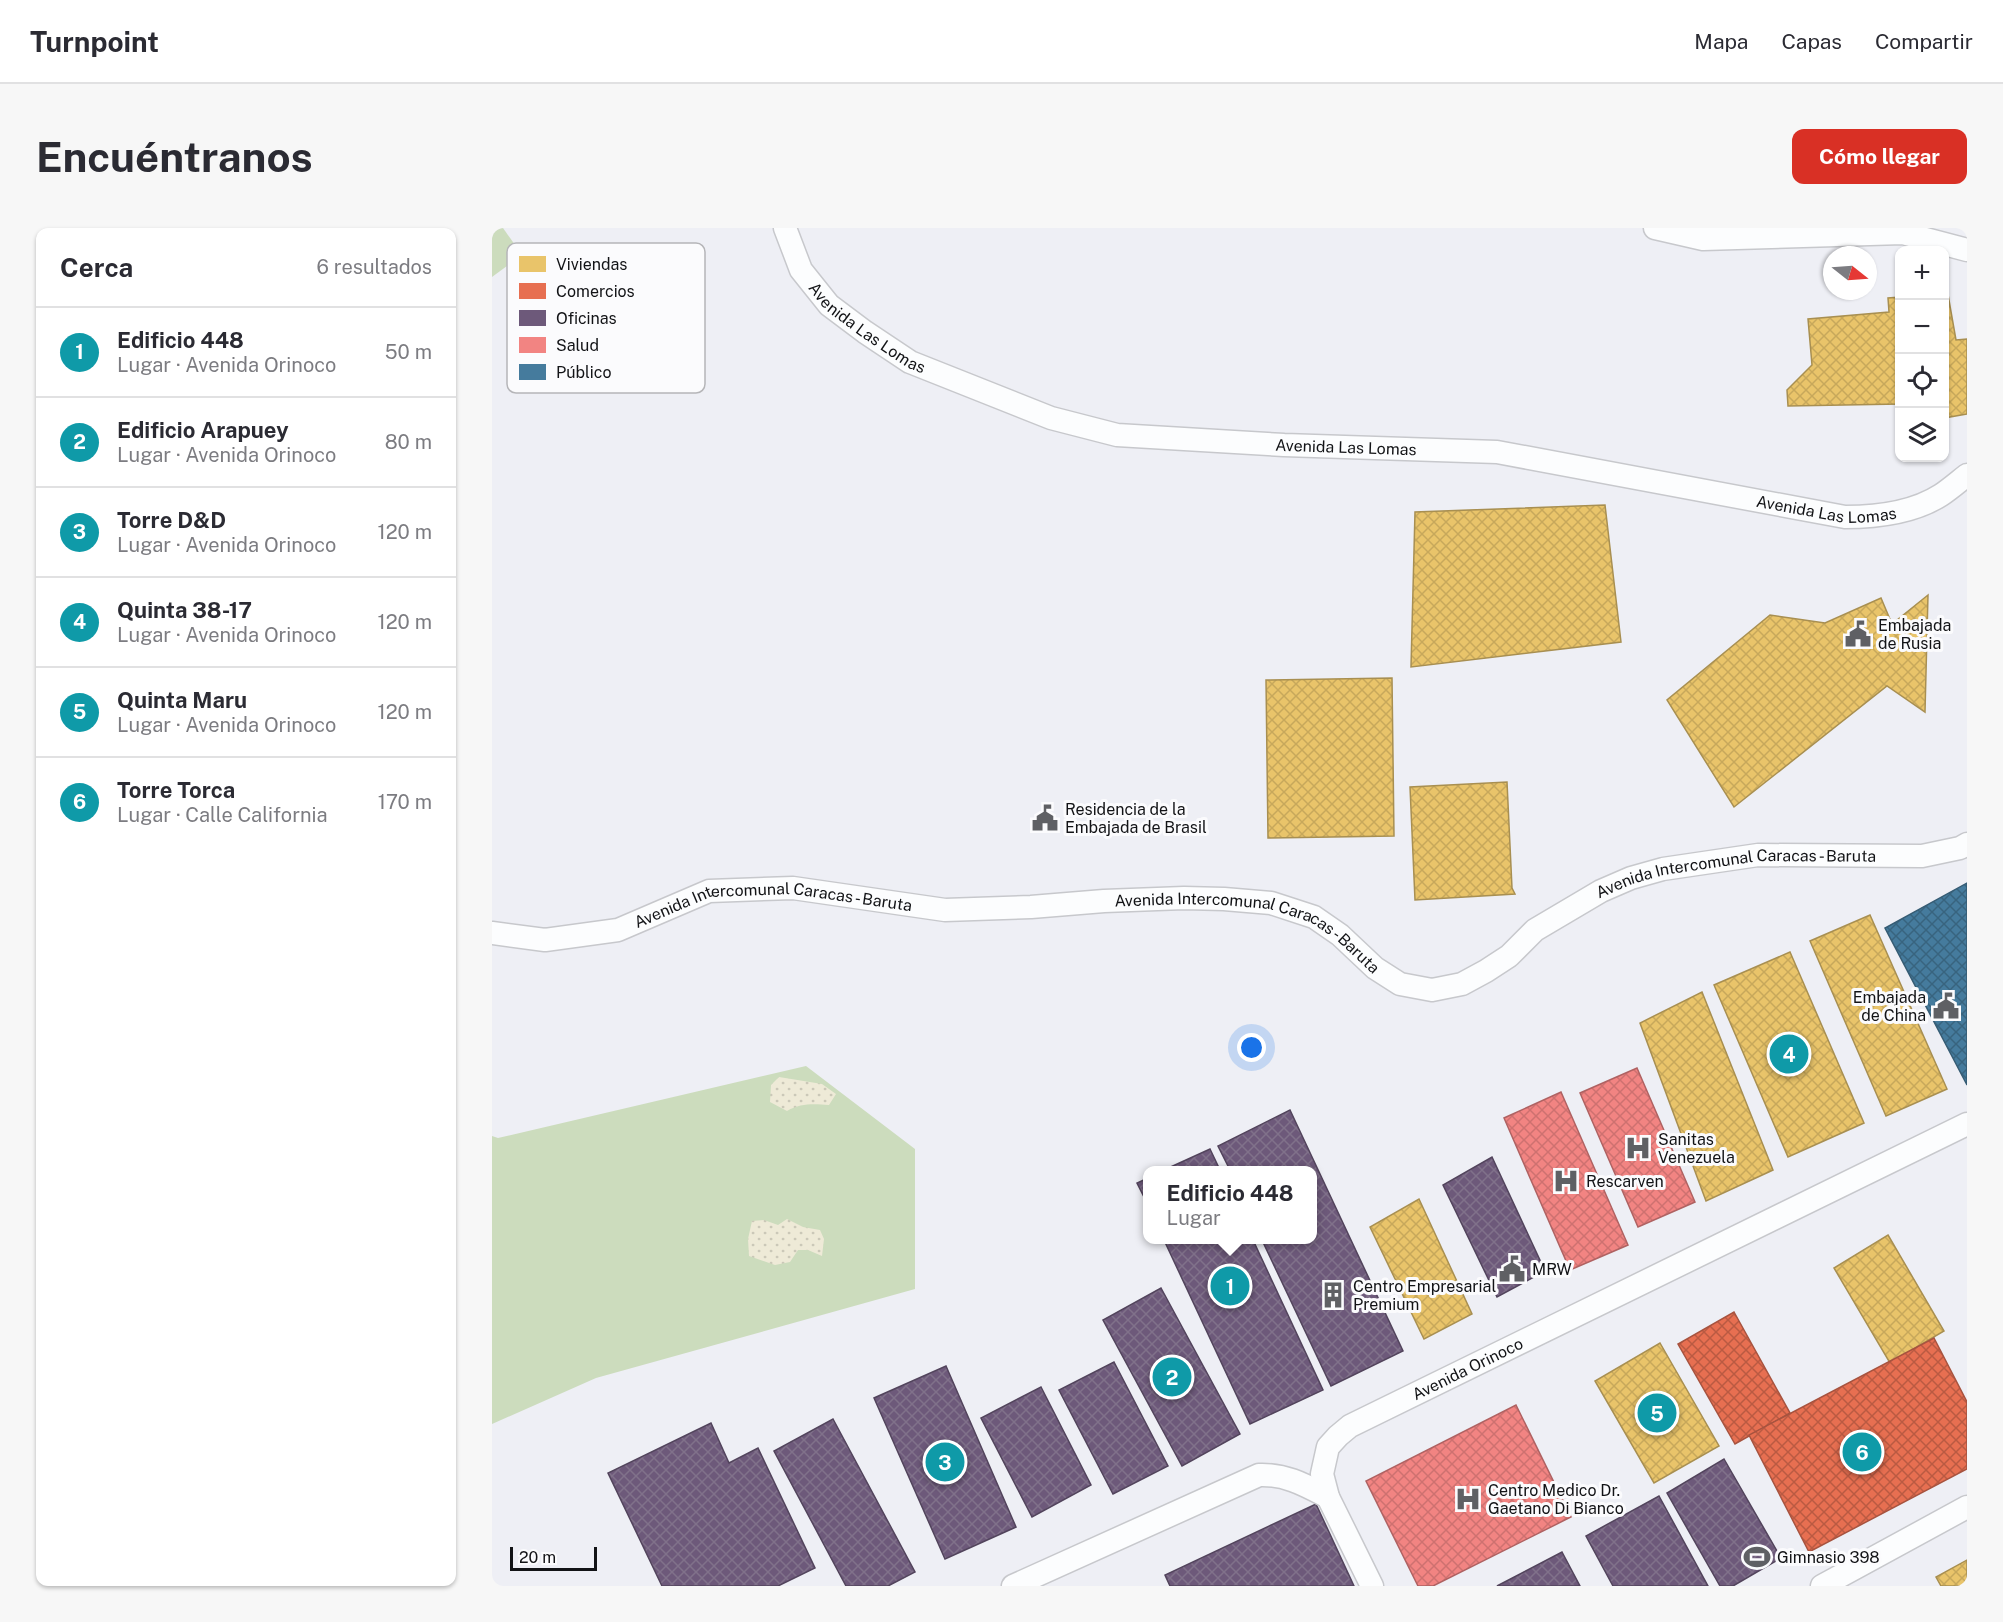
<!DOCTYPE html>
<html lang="es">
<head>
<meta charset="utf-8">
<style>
	:root { --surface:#fff; --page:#f7f7f7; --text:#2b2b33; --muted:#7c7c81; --line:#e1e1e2; --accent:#d93025 }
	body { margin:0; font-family:"Public Sans",sans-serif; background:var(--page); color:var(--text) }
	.controls { position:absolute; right:18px; top:18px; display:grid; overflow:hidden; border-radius:12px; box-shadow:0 2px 4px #0004 }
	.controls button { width:54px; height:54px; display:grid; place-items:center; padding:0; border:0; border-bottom:2px solid var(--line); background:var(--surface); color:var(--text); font:30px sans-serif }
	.compass { position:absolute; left:1331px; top:18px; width:54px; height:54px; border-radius:50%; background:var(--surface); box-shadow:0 2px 4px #0004; rotate:107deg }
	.scale { position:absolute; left:18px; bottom:15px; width:87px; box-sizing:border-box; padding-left:6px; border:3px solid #121316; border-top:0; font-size:16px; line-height:21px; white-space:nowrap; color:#121316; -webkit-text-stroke:4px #fbfbfd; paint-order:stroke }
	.you { position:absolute; left:760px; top:820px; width:21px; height:21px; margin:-15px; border:4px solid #fff; border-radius:50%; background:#1a73e8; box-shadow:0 0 0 9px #1a73e833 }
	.badge { display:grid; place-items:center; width:39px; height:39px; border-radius:50%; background:var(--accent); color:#fff; font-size:20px; font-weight:700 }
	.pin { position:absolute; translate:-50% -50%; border:3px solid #fff; box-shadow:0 2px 6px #0006 }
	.popup { position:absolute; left:651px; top:938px; width:174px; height:78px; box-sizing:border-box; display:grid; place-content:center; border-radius:12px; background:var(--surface); filter:drop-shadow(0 2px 4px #0005); font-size:20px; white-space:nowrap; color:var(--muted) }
	.popup b { font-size:22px; color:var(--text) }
	.popup::after { content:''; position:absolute; left:50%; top:100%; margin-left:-12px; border:12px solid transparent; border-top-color:var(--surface) }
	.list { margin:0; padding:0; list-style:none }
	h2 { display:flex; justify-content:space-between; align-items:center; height:78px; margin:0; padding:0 24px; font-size:26px }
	h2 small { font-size:20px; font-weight:400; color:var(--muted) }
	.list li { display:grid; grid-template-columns:39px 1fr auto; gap:18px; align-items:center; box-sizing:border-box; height:90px; padding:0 24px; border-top:2px solid var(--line) }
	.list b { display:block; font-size:22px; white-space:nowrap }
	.list p { margin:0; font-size:20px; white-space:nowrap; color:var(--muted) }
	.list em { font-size:20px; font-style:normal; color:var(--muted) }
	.icon { flex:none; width:33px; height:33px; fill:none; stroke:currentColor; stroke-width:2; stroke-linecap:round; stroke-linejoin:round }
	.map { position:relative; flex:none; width:1475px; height:1358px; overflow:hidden; border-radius:12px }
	header { display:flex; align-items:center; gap:36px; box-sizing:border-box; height:84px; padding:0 30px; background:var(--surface); border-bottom:2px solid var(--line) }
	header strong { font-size:28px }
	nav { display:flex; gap:33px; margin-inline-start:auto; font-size:21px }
	.intro { display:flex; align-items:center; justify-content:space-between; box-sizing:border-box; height:144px; padding:0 36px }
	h1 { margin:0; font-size:42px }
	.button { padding:15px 27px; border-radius:12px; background:var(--accent); color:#fff; font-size:21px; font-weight:700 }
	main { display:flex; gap:36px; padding:0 36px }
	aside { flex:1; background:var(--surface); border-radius:12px; box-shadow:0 2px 4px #0004 }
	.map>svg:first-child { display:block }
</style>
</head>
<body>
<header>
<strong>Turnpoint</strong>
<nav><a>Mapa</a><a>Capas</a><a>Compartir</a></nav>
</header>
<div class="intro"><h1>Encuéntranos</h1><a class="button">Cómo llegar</a></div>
<main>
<aside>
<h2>Cerca<small>6 resultados</small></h2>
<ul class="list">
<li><span class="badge" style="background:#0f9aa8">1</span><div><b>Edificio 448</b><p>Lugar · Avenida Orinoco</p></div><em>50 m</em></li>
<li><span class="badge" style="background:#0f9aa8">2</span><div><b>Edificio Arapuey</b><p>Lugar · Avenida Orinoco</p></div><em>80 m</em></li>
<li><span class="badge" style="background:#0f9aa8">3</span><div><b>Torre D&amp;D</b><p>Lugar · Avenida Orinoco</p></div><em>120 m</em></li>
<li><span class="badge" style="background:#0f9aa8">4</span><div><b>Quinta 38-17</b><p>Lugar · Avenida Orinoco</p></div><em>120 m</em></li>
<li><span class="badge" style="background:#0f9aa8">5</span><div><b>Quinta Maru</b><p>Lugar · Avenida Orinoco</p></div><em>120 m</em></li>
<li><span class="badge" style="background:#0f9aa8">6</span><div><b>Torre Torca</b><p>Lugar · Calle California</p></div><em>170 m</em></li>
</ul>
</aside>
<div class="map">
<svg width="1475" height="1358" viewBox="0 0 1475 1358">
	<defs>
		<pattern id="sand-dots" width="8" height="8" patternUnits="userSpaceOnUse" patternTransform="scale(1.5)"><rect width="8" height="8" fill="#eeead7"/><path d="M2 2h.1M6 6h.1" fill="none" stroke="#cbc8b8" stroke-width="1.8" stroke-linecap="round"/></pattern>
		<pattern id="homes-cross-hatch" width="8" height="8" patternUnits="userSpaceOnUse" patternTransform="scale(1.5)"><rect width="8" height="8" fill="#e9c46a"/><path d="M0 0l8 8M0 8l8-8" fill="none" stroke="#c7a85b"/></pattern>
		<pattern id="shops-cross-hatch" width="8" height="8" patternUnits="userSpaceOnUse" patternTransform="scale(1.5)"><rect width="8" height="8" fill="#e76f51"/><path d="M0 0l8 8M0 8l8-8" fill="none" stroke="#ba5a42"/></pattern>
		<pattern id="offices-cross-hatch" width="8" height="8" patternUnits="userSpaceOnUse" patternTransform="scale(1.5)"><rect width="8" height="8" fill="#6d597a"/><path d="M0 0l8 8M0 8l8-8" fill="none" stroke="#80718a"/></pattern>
		<pattern id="health-cross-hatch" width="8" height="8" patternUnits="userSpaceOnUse" patternTransform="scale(1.5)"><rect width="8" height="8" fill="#f28482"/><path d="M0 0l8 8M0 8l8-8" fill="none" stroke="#ce7170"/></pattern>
		<pattern id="public-cross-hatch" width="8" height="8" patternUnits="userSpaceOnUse" patternTransform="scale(1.5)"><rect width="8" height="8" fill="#457b9d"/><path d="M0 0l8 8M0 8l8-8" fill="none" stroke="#38647f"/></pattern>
	</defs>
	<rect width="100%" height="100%" fill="#eeeff5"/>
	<!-- grass -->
	<g fill="#ccdcbd">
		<path d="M 0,0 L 11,0 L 30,27 L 0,49 Z"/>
		<path d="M 314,838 L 423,921 L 423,1061 L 104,1150 L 0,1196 L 0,908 L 6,910 Z"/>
	</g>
	<!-- sand -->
	<g fill="url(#sand-dots)">
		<path d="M 287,849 L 330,856 L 344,866 L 337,877 C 321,876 309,875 295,883 L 278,874 L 279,857 Z"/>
		<path d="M 295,991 L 311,999 L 328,1002 L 332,1011 L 330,1028 L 316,1022 L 306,1022 L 298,1034 L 283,1037 L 257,1028 L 256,1011 L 260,993 L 272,992 L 286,997 Z"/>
	</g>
	<!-- homes -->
	<g fill="url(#homes-cross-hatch)" stroke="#a88f51" stroke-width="1.5">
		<path d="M 1455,61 L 1464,112 L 1475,111 L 1475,186 L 1452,190 L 1452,62 Z"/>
		<path d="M 1408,69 L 1408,176 L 1296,178 L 1295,162 L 1320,137 L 1316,91 L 1397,84 L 1396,70 Z"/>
		<path d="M 1113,277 L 1129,414 L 919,439 L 923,284 Z"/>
		<path d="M 1436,367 L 1433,484 L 1395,458 L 1242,579 L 1175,472 L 1278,387 L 1333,395 L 1389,370 L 1400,396 Z"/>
		<path d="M 900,450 L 902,608 L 776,610 L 774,452 Z"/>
		<path d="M 1015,554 L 1020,660 L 1023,666 L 923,672 L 918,559 Z"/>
		<path d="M 1378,687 L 1455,861 L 1394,888 L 1318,713 Z"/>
		<path d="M 1298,724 L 1372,895 L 1296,929 L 1222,757 Z"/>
		<path d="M 1210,764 L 1281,942 L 1214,973 L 1148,795 Z"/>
		<path d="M 927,971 L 980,1086 L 932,1111 L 878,999 Z"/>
		<path d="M 1396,1007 L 1452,1103 L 1398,1135 L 1342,1040 Z"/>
		<path d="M 1168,1115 L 1227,1218 L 1162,1255 L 1103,1153 Z"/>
		<path d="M 1475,1332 L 1475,1358 L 1449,1358 L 1444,1349 Z"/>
	</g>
	<!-- shops -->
	<g fill="url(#shops-cross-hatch)" stroke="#a7533f" stroke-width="1.5">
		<path d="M 1242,1084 L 1298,1185 L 1243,1216 L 1186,1116 Z"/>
		<path d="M 1442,1110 L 1475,1174 L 1475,1241 L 1317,1324 L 1257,1207 Z"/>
	</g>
	<!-- offices -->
	<g fill="url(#offices-cross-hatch)" stroke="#52445c" stroke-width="1.5">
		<path d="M 798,882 L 911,1123 L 839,1158 L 770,1012 L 820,1012 L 820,942 L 738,942 L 726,918 Z"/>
		<path d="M 718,921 L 728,942 L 672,942 Z"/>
		<path d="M 1000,929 L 1053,1043 L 1005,1069 L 951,957 Z"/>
		<path d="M 656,950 L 656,977 L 645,955 Z"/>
		<path d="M 672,1012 L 761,1012 L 831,1162 L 758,1196 Z"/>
		<path d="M 669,1060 L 748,1206 L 690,1238 L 611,1092 Z"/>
		<path d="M 622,1134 L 676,1238 L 621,1266 L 567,1162 Z"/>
		<path d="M 454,1138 L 524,1299 L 453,1331 L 382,1170 Z"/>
		<path d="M 549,1159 L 599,1257 L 540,1289 L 489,1190 Z"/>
		<path d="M 341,1191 L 423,1344 L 396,1358 L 354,1358 L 282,1223 Z"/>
		<path d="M 219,1195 L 237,1235 L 266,1220 L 323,1340 L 286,1358 L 170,1358 L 116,1245 Z"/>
		<path d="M 1232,1231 L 1289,1330 L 1241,1358 L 1228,1358 L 1175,1265 Z"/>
		<path d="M 1167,1268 L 1216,1358 L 1121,1358 L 1094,1308 Z"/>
		<path d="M 824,1276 L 862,1358 L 678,1358 L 673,1347 Z"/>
		<path d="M 1070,1324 L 1088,1358 L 1005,1358 Z"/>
	</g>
	<!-- health -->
	<g fill="url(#health-cross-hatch)" stroke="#af6262" stroke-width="1.5">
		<path d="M 1145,840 L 1203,974 L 1146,999 L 1088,865 Z"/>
		<path d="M 1069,864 L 1136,1017 L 1078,1042 L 1012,890 Z"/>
		<path d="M 1024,1177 L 1079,1289 L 941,1358 L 926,1358 L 874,1253 Z"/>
	</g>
	<!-- public -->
	<path fill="url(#public-cross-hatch)" stroke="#365c74" stroke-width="1.5" d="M 1475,655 L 1475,857 L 1393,700 Z"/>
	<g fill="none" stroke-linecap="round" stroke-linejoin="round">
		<!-- minor casing -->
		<g stroke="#c7c8cc" stroke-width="25">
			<g id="minor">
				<path id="s1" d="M 293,0 L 309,42 L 337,77 L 373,104 L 418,134 L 559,190 L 625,207 L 792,217 L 1005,224 L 1353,289 C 1385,289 1421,285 1449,267 C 1458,261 1466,254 1475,247"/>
				<path d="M 1163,0 L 1211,11 L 1411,5 L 1475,22"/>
				<path id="s2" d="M 0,705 L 53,712 L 126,702 L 217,663 L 301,660 L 453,682 L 539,679 L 612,673 L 692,670 L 732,671 L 779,675 L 822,689 L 848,707 L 883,740 L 908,756 L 940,762 L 970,756 L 994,743 L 1017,728 L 1043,702 L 1109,663 L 1139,650 L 1171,641 L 1266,627 L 1430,628 L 1468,620 L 1475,616"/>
				<path d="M 521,1358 L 767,1247 C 794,1246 813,1257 836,1269"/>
				<path id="s3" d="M 880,1358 L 836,1269 L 830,1246 L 836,1219 L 846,1208 L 858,1198 L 1475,896"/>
				<path d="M 1330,1358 L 1475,1279"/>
			</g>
		</g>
		<!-- minor -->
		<use href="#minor" stroke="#fcfdfe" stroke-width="22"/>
	</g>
	<!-- icons -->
	<defs>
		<g id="civic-bare" transform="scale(2.07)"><path d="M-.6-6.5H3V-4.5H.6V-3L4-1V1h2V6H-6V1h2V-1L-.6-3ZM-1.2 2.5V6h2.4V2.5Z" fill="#5f6064" stroke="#fbfbfd" stroke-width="2.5" paint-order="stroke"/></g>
		<g id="hospital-bare" transform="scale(2.07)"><path d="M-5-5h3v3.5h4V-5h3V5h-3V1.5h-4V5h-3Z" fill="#5f6064" stroke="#fbfbfd" stroke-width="2.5" paint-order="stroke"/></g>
		<g id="building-bare" transform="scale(2.07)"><path d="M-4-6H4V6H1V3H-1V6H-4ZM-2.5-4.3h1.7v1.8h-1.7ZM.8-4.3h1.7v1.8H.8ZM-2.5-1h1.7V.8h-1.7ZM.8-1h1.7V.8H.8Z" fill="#5f6064" stroke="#fbfbfd" stroke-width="2.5" paint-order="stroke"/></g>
		<g id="stadium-bare" transform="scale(2.07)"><path d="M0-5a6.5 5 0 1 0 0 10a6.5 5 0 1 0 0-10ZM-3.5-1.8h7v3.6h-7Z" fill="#5f6064" stroke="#fbfbfd" stroke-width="2.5" paint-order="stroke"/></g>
	</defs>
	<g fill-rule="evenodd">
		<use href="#civic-bare" x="1366" y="406"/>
		<use href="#civic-bare" x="553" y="590"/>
		<use href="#civic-bare" x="1454" y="778"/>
		<use href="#hospital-bare" x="1146" y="920"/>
		<use href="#hospital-bare" x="1074" y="953"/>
		<use href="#civic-bare" x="1020" y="1041"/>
		<use href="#building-bare" x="841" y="1067"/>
		<use href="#hospital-bare" x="976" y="1271"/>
		<use href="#stadium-bare" x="1265" y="1329"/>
	</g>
	<g text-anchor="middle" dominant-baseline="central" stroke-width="6" stroke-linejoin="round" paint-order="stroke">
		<!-- street labels -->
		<g font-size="16" fill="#121316" stroke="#fbfbfd">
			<text stroke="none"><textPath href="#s1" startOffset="134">Avenida Las Lomas</textPath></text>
			<text stroke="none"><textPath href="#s1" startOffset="638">Avenida Las Lomas</textPath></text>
			<text stroke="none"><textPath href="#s1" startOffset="1124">Avenida Las Lomas</textPath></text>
			<text stroke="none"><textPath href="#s2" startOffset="1314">Avenida Intercomunal Caracas - Baruta</textPath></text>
			<text stroke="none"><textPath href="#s2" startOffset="288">Avenida Intercomunal Caracas - Baruta</textPath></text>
			<text stroke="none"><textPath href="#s2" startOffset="776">Avenida Intercomunal Caracas - Baruta</textPath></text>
			<text stroke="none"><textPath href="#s3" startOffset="312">Avenida Orinoco</textPath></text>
		</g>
		<!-- poi labels -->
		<g font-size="16" fill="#121316" stroke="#fbfbfd" text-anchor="start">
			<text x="1386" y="397">Embajada<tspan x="1386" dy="18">de Rusia</tspan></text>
			<text x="573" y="581">Residencia de la<tspan x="573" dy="18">Embajada de Brasil</tspan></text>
			<text x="1434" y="769" text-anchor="end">Embajada<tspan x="1434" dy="18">de China</tspan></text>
			<text x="1166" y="911">Sanitas<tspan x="1166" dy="18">Venezuela</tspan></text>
			<text x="1094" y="953">Rescarven</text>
			<text x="1040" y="1041">MRW</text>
			<text x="861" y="1058">Centro Empresarial<tspan x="861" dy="18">Premium</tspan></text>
			<text x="996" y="1262">Centro Medico Dr.<tspan x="996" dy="18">Gaetano Di Bianco</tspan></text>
			<text x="1285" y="1329">Gimnasio 398</text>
		</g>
	</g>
	<!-- legend -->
	<rect x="15" y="15" width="198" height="150" rx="9" fill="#fbfbfd" stroke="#b5b5b8" stroke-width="1.5"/>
	<rect x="27" y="28" width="27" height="16" fill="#e9c46a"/>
	<rect x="27" y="55" width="27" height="16" fill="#e76f51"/>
	<rect x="27" y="82" width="27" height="16" fill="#6d597a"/>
	<rect x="27" y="109" width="27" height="16" fill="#f28482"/>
	<rect x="27" y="136" width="27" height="16" fill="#457b9d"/>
	<g font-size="16" fill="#121316">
		<text x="64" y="42">Viviendas</text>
		<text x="64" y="69">Comercios</text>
		<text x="64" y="96">Oficinas</text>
		<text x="64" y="123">Salud</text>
		<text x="64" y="150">Público</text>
	</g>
</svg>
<div class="controls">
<button>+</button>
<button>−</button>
<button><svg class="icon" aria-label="locate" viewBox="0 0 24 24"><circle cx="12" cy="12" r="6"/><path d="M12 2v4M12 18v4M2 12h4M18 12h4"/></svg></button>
<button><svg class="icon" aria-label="layers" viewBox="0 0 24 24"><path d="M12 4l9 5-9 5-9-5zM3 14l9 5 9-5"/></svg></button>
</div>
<svg class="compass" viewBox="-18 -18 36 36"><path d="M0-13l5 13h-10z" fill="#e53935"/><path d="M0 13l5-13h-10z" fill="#7c7c81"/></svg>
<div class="scale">20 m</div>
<div class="you"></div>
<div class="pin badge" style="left:738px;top:1058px;background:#0f9aa8">1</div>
<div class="popup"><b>Edificio 448</b>Lugar</div>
<div class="pin badge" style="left:680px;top:1149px;background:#0f9aa8">2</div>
<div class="pin badge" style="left:453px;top:1234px;background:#0f9aa8">3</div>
<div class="pin badge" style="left:1297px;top:826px;background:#0f9aa8">4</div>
<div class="pin badge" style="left:1165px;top:1185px;background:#0f9aa8">5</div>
<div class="pin badge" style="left:1370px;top:1224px;background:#0f9aa8">6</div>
</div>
</main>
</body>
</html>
